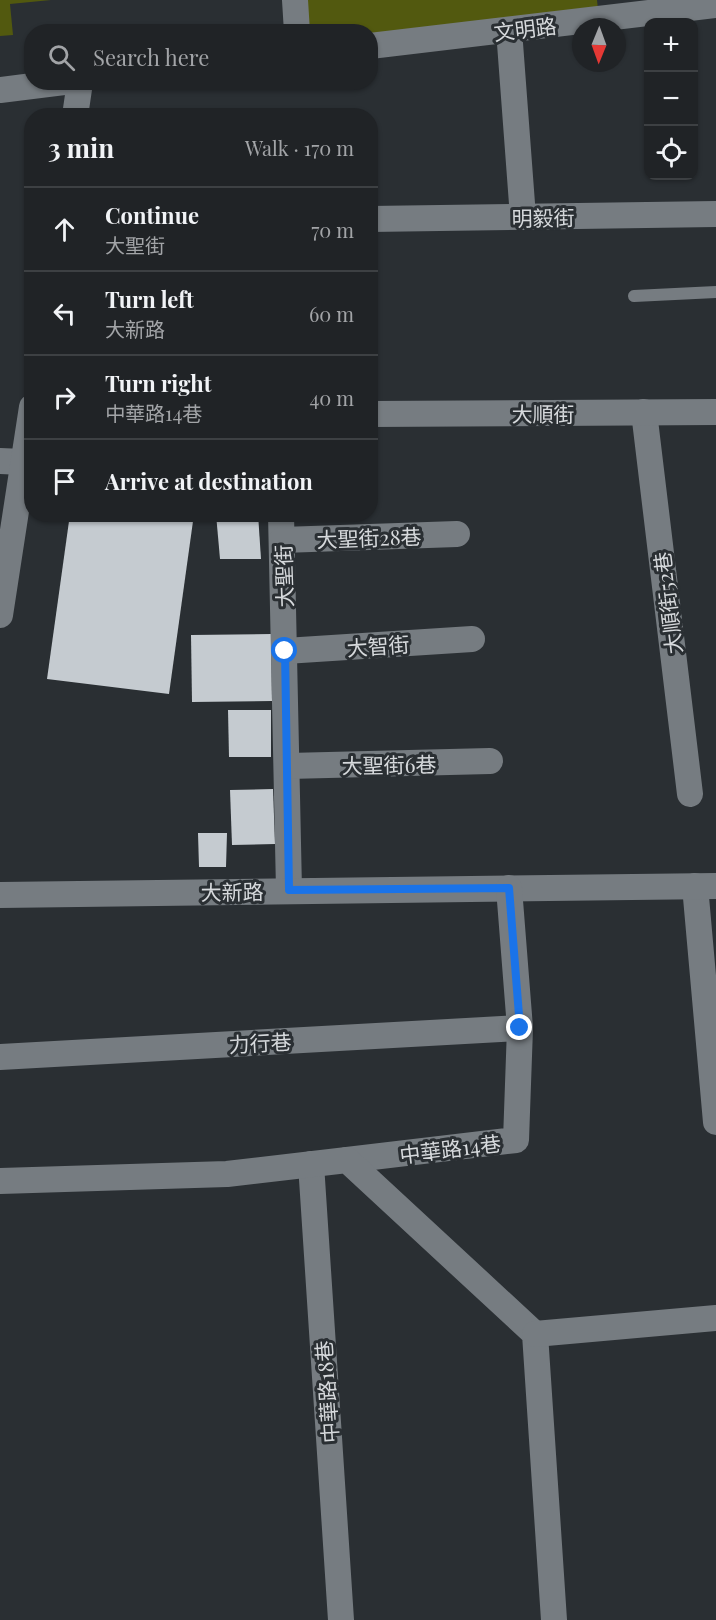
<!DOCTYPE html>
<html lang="en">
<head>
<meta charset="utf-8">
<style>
	:root { --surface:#202326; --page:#2d2f32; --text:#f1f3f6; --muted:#a2a4a7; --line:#3d4043 }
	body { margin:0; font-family:"Playfair Display","Noto Sans TC",serif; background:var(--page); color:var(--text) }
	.controls { position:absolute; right:18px; top:18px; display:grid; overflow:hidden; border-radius:12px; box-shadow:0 2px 4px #0004 }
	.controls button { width:54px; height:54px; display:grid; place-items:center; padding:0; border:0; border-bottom:2px solid var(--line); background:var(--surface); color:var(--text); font:30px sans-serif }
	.compass { position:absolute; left:572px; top:18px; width:54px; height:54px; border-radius:50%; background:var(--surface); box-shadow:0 2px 4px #0004; rotate:181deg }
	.stop { position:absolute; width:18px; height:18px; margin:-14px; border:4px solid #1a73e8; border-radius:50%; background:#fff }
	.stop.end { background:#1a73e8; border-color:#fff; box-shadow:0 2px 6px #0008 }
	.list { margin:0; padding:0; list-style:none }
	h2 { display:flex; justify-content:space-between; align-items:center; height:78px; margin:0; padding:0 24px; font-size:26px }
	h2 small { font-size:20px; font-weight:400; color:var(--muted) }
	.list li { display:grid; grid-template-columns:39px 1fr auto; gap:18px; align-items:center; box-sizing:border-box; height:84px; padding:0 24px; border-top:2px solid var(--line) }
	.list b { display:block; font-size:22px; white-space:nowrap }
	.list p { margin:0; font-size:20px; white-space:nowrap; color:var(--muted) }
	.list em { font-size:20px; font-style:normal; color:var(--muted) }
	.icon { flex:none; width:33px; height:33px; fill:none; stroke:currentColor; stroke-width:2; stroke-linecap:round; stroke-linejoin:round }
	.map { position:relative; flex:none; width:716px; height:1620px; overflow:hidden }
	.search { position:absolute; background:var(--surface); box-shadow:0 2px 4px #0004; left:24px; top:24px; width:354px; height:66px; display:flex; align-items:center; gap:15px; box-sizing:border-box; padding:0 21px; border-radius:24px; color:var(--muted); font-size:22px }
	.panel { position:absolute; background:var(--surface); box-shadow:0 2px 4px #0004; left:24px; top:108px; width:354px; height:414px; border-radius:24px }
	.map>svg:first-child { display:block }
</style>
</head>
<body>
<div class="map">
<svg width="716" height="1620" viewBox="0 0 716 1620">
	<rect width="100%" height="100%" fill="#2a2f33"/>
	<!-- green -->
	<g fill="#52590f">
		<path d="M 0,0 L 51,0 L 10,4 L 13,35 L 0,36 Z"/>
		<path d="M 295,0 L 597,0 L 599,19 L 371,46 L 370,32 L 297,31 Z"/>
	</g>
	<!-- building -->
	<g fill="#c5cbd0">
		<path d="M 70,514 L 194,514 L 169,694 L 47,679 Z"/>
		<path d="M 216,514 L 258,514 L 261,559 L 220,559 Z"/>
		<path d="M 271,634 L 272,701 L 192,702 L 191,635 Z"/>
		<path d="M 228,710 L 271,710 L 271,757 L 229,757 Z"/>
		<path d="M 273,789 L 275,844 L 232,845 L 230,790 Z"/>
		<path d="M 198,833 L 227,833 L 226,867 L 199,867 Z"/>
	</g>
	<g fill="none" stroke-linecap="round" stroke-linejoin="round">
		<!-- service -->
		<path stroke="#767c81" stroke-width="12" d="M 634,296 L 716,292"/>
		<!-- minor -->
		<g stroke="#767c81" stroke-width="26">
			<path d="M 295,0 L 297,32"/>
			<path d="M 509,30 L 523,217"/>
			<path d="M 370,46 L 716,5"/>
			<path d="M 0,90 L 64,82"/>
			<path d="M 75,116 L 80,82"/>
			<path d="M 370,219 L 716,214"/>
			<path d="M 644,412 L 690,794"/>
			<path d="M 370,414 L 716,412"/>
			<path d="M 0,461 L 23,462"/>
			<path d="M 281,514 L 289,890"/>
			<path d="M 282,540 L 457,534"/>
			<path d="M 0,615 L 32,407"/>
			<path d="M 285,651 L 472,639"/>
			<path d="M 288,766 L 490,761"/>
			<path d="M 695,886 L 716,1122"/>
			<path d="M 0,895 L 716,886"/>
			<path d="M 0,1057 L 520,1028"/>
			<path d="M 347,1160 L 516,1140 L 520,1028 L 509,888"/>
			<path d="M 311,1164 L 341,1620"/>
			<path d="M 0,1181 L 227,1174 L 347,1160 L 535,1334 L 554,1620"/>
			<path d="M 535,1334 L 716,1318"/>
		</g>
	</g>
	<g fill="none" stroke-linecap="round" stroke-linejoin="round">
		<!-- route -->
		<path stroke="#1a73e8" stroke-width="8" d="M 285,651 L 289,890 L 509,888 L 520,1028"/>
	</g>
	<g text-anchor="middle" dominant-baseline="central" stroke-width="6" stroke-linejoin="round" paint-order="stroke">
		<!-- street labels -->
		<g font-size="21" fill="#d6d9dc" stroke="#2a2f33">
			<text transform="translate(525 28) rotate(-7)">文明路</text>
			<text transform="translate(543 217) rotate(-1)">明毅街</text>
			<text x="543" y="413">大順街</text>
			<text transform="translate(369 537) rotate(-2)">大聖街28巷</text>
			<text transform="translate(283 576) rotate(-92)">大聖街</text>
			<text transform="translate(667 603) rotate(-97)">大順街52巷</text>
			<text transform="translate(378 645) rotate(-4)">大智街</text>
			<text transform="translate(389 764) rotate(-1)">大聖街6巷</text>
			<text transform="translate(232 891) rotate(-1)">大新路</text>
			<text transform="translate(260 1042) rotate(-3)">力行巷</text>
			<text transform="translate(450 1148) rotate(-7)">中華路14巷</text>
			<text transform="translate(326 1392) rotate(-94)">中華路18巷</text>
		</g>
	</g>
</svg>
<div class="controls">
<button>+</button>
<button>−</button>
<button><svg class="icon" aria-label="locate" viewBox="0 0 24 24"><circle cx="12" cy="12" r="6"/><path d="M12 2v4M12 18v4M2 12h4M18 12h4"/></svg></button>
</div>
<svg class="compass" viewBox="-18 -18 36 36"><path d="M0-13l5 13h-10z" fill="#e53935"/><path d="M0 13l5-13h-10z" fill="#a2a4a7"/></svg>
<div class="stop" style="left:285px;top:651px"></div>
<div class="stop end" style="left:520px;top:1028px"></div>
<div class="search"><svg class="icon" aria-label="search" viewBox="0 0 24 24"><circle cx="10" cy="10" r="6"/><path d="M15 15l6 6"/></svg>Search here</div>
<section class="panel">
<h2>3 min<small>Walk · 170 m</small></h2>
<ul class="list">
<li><svg class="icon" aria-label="ahead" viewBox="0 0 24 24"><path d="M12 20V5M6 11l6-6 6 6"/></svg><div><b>Continue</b><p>大聖街</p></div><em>70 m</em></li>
<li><svg class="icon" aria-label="left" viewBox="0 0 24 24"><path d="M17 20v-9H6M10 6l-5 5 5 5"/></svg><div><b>Turn left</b><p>大新路</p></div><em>60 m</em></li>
<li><svg class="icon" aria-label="right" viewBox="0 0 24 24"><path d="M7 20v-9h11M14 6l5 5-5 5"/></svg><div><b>Turn right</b><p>中華路14巷</p></div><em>40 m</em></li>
<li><svg class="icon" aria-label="arrive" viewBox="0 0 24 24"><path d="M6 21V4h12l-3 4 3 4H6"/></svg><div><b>Arrive at destination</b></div></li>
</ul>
</section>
</div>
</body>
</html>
